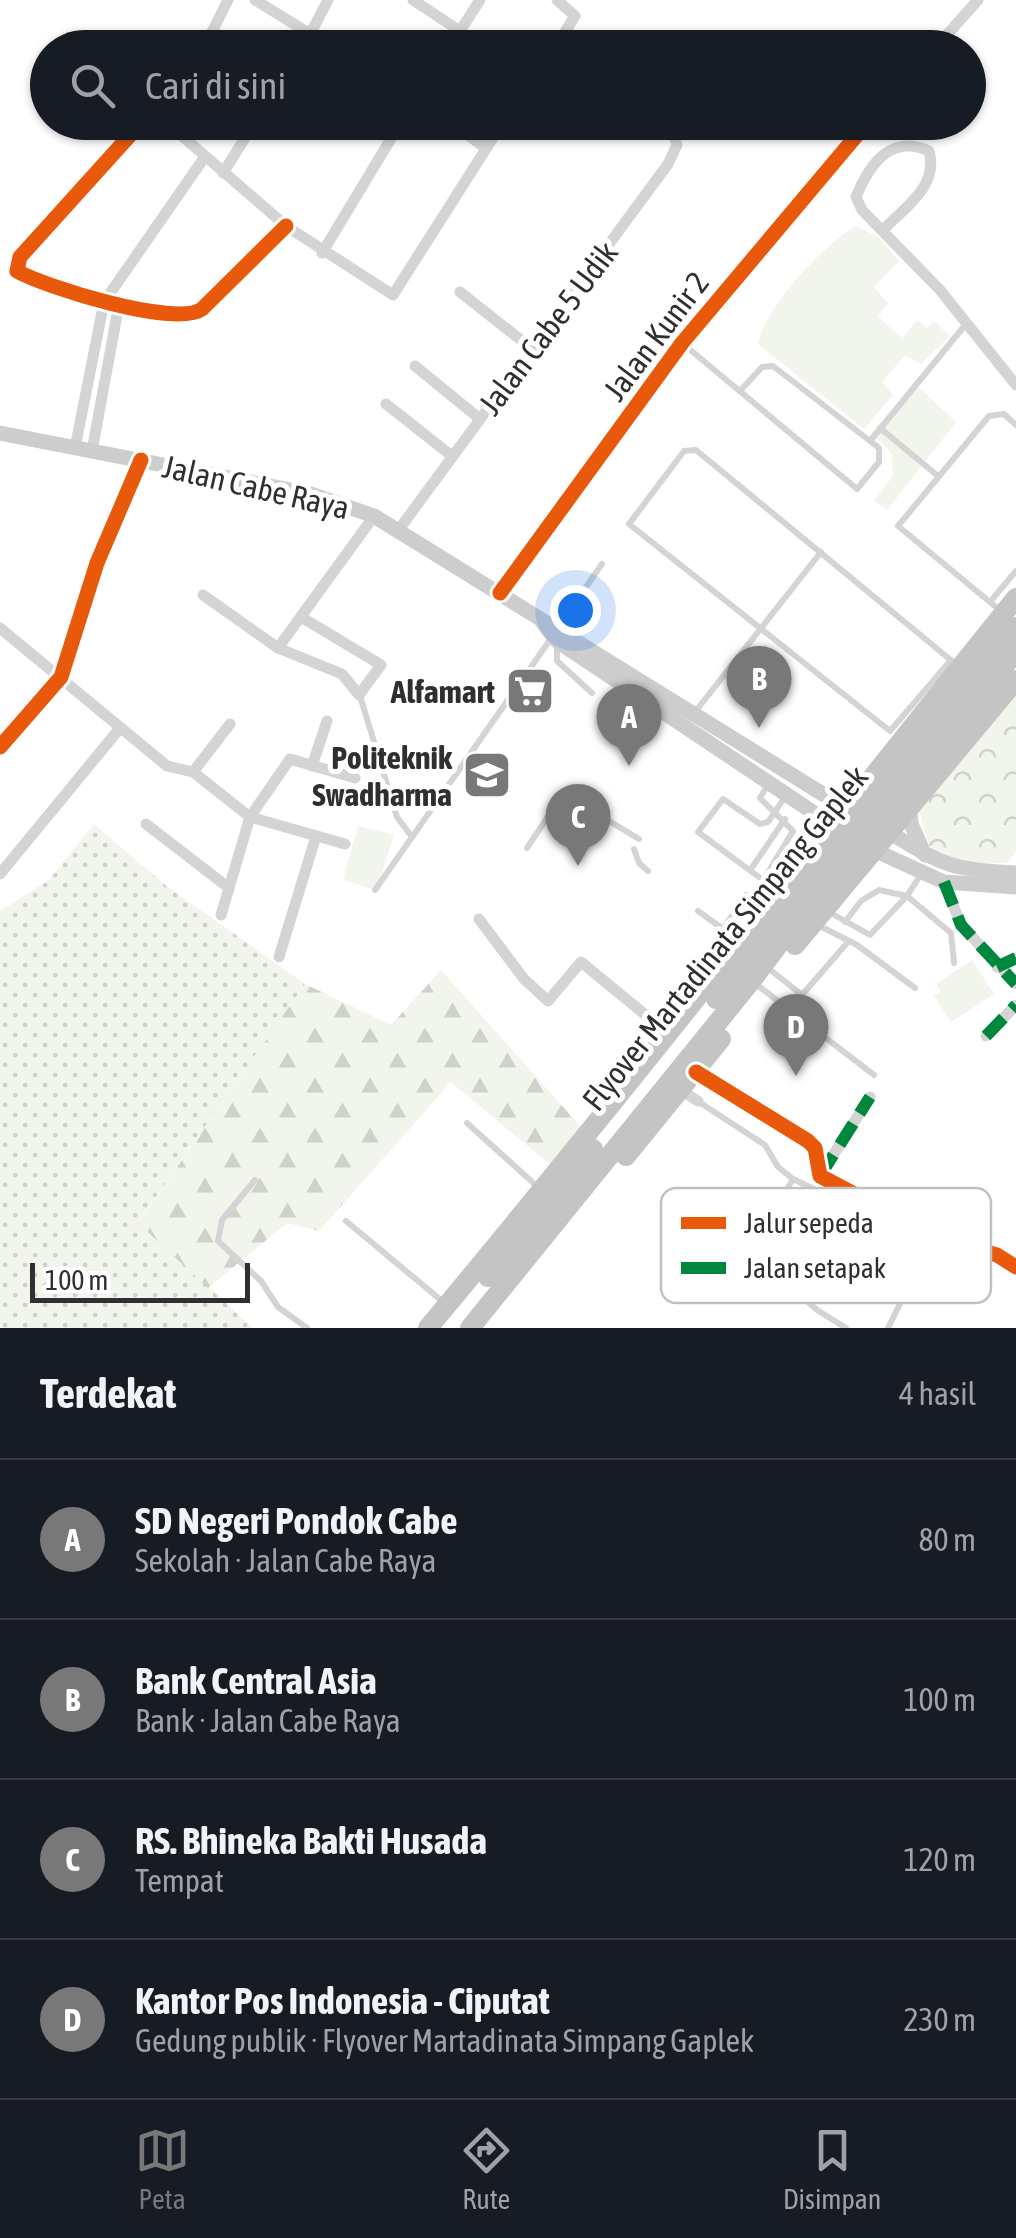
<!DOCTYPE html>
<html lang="id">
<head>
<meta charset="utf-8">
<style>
	:root { --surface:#171b24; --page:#20242c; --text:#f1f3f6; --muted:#9ea1a6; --line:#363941; --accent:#787878 }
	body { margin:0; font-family:"Asap Condensed",sans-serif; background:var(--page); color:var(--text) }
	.scale { position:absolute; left:30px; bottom:25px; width:220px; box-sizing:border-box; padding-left:10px; border:5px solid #2f2f2f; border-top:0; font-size:28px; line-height:35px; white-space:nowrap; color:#2f2f2f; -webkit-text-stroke:8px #fff; paint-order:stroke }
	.you { position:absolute; left:575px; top:610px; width:35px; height:35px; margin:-25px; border:8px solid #fff; border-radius:50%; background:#1a73e8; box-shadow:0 0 0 15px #1a73e833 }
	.badge { display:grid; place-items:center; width:65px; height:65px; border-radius:50%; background:var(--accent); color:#fff; font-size:32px; font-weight:700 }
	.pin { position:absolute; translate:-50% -82px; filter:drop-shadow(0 2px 5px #0008) }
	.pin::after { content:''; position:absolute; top:52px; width:35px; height:30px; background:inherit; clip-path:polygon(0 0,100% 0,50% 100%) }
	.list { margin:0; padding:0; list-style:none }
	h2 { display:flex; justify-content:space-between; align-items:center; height:130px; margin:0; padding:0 40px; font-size:42px }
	h2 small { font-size:32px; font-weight:400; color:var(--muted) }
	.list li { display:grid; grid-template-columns:65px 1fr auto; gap:30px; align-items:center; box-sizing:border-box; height:160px; padding:0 40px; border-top:2px solid var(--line) }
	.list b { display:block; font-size:38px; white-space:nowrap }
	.list p { margin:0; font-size:32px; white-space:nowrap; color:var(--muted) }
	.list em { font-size:32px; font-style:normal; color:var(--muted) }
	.icon { flex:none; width:55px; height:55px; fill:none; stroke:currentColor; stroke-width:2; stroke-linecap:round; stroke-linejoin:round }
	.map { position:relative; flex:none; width:1016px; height:1328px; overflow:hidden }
	.search { position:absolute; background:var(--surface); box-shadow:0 2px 8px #0004; left:30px; right:30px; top:30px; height:110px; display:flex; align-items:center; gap:25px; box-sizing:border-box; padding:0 35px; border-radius:55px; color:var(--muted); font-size:38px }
	.sheet { height:770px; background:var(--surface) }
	nav { display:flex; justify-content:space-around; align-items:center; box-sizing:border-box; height:140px; border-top:2px solid var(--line); background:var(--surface); font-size:28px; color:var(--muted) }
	nav a { display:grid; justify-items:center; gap:5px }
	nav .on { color:var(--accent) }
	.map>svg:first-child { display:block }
</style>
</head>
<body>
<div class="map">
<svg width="1016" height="1328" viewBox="0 0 1016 1328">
	<defs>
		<pattern id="grass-dots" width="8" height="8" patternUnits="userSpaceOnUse" patternTransform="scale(2.5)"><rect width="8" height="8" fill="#f1f5ec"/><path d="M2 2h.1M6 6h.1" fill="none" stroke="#cfd2cb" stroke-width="1.8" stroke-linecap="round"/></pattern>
		<pattern id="forest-firs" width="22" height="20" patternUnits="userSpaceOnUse" patternTransform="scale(2.5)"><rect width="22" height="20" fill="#f1f5ec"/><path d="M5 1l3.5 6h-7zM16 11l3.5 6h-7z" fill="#cfd2cb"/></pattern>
		<pattern id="park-crowns" width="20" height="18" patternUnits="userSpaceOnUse" patternTransform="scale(2.5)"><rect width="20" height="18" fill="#f1f5ec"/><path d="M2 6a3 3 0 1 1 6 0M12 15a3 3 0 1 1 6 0" fill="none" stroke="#cfd2cb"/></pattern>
	</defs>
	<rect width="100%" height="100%" fill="#fff"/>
	<!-- grass -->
	<path fill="url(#grass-dots)" d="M 94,824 L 165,885 L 305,984 L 138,1222 L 253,1328 L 0,1328 L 0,911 L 49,880 Z"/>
	<!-- forest -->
	<path fill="url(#forest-firs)" d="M 441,970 L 581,1127 L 553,1167 L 451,1082 L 319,1231 L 287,1223 L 208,1288 L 138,1223 L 305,984 L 391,1025 Z"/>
	<!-- park -->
	<path fill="url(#park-crowns)" d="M 1016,689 L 1016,851 L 1007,863 L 960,864 L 929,845 L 917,804 Z"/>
	<!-- garden -->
	<g fill="#f1f5ec">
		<path d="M 855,226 L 877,236 L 899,261 L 874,287 L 888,303 L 878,317 L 902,338 L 917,320 L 927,328 L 934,321 L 950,336 L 921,364 L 905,355 L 882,382 L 893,395 L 864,429 L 758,344 C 765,307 822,247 855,226 Z"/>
		<path d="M 918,387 L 956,422 L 887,510 L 874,501 L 893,476 L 892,454 L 876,437 Z"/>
		<path d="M 358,826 L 394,835 L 376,890 L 343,880 Z"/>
		<path d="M 972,960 L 994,994 L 951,1022 L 934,996 L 941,991 L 936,984 Z"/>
	</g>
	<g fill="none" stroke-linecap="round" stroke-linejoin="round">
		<!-- service -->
		<g stroke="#d4d4d4" stroke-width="6">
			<path d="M 682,343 L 857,489 L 879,462 L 879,448 L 773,366 L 762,367 L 740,391"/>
			<path d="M 880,428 L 938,476"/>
			<path d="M 870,441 L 966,324"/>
			<path d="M 990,602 L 1016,571"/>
			<path d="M 1002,612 L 898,526 L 989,416 L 1004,414 L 1016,425"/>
			<path d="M 559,626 L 602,564"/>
			<path d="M 557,645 L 557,661 L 592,693"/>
			<path d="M 951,660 L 890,731 L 629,524 L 684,451 L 696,450 L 958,666"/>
			<path d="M 360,696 L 397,817 L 412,837"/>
			<path d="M 695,712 L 821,552"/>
			<path d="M 527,848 L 549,815 L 569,815 L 581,804 L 639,839"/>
			<path d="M 634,849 L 639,863 L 648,871"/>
			<path d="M 751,869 L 785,819"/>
			<path d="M 764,879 L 793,831 L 760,798 L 769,783"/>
			<path d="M 375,890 L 552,637"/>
			<path d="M 779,892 L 698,832 L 723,799 L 760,824 L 768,822 L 785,797"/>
			<path d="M 698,911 L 737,939"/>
			<path d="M 829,912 L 870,935 L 907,896 L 951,933 L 954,963"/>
			<path d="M 845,922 L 861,901 L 879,890 L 907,896 L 921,874"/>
			<path d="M 818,925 L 857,945 L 915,988"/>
			<path d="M 723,929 L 746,895 L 765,906"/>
			<path d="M 773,972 L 802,995 L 847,943"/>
			<path d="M 761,988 L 874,1075"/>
			<path d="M 699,1102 L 765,1145 L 778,1167 L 793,1179 L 925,1242 L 926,1251 L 888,1328"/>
			<path d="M 467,1123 L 540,1189"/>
			<path d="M 793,1179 L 758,1238 L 759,1259 L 817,1310 L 846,1328"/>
			<path d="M 255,1180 L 222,1220 L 218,1241 L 261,1281 L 278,1307 L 307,1328"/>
			<path d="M 346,1221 L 442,1301"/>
		</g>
		<!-- minor -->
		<g stroke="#d4d4d4" stroke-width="11">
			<path d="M 255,0 L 333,48"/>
			<path d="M 413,0 L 460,31"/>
			<path d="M 756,44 L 759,48"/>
			<path d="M 204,48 L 228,0"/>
			<path d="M 303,48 L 328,0"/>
			<path d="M 449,48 L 480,0"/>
			<path d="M 555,48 L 575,16 L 557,0"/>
			<path d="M 935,48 L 978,0"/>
			<path d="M 142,122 L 20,257 L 17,271 C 45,287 176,328 202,309 L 286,226"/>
			<path d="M 166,122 L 286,226 L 393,295 L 503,122"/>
			<path d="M 449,122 L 486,148"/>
			<path d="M 840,122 L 855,136"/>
			<path d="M 223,173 L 255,122"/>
			<path d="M 883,230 C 905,207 939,186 929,151 C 891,134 870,163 856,197 L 862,210 L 940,290 L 1016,385"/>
			<path d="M 322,253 L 401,122"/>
			<path d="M 460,292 L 531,348"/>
			<path d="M 415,366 L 480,419"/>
			<path d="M 386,404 L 452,456"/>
			<path d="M 75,448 L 104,302 L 204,158"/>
			<path d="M 92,451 L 119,304"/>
			<path d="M 400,528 L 668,164 L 677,145 L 669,122"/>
			<path d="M 500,593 L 682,343 L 868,122"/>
			<path d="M 203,595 L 278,648 L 342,674 L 359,695 L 381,665 L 301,617"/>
			<path d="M 0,628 L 167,766 L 193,772 L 230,724"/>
			<path d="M 278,648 L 374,516"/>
			<path d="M 0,747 L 61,677 L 97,563 L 141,460"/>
			<path d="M 312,766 L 327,721"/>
			<path d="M 193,772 L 250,817 L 345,844"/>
			<path d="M 146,824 L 229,888"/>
			<path d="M 0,874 L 120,728"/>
			<path d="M 944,882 L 961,925 L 1016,984"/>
			<path d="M 221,915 L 250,817 L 290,759 L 355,778"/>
			<path d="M 479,919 L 524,979 L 548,1001 L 581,962 L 670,1035"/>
			<path d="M 279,957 L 316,836"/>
			<path d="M 997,967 L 1016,958"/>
			<path d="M 986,1036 L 1016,1005"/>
			<path d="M 696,1072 L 808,1141 L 815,1148 L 820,1176 L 940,1239 L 997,1255 L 1016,1267"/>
			<path d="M 681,1090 L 698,1101"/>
			<path d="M 820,1176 L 870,1097"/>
		</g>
		<!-- secondary -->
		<g stroke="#cdcdcd" stroke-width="15">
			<path d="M 0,433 L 311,494 L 374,516 L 855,814"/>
			<path d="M 543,623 L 557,641 L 841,831"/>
			<path d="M 909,802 L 911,824 L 925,855"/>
			<path d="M 880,827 C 940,862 944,870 1016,873"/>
			<path d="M 865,846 L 944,882 L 1016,887"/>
		</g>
		<!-- trunk -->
		<g stroke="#c4c4c4" stroke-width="20">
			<path d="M 795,945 L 1016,680"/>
			<path d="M 716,999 L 841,837 L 1016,627"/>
			<path d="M 626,1156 L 721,1039"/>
			<path d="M 488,1277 L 593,1149"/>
			<path d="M 428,1328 C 628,1088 820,841 1016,598"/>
			<path d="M 470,1328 L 752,980 L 854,844 L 1016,652"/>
		</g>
		<!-- quiet -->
		<g stroke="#00873e" stroke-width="12" stroke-dasharray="25 12" stroke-linecap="butt">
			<path d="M 944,882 L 961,925 L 1016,984"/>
			<path d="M 997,967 L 1016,958"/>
			<path d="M 986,1036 L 1016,1005"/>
			<path d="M 820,1176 L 870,1097"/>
		</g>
		<!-- cycleway casing -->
		<g stroke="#fff" stroke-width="21">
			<g id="cycleway">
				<path d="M 142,122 L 20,257 L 17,271 C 45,287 176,328 202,309 L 286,226"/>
				<path d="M 500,593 L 682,343 L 868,122"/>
				<path d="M 0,747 L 61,677 L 97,563 L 141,460"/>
				<path d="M 696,1072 L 808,1141 L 815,1148 L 820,1176 L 940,1239 L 997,1255 L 1016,1267"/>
			</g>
		</g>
		<!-- cycleway -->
		<use href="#cycleway" stroke="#e8590c" stroke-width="15"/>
	</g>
	<!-- icons -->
	<defs>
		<g id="supermarket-square" transform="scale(2.5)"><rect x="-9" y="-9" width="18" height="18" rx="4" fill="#787878" stroke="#fff"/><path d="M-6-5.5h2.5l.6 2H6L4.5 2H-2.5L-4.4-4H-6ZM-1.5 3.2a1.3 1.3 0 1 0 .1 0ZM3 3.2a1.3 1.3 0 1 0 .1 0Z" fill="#fff"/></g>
		<g id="university-square" transform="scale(2.5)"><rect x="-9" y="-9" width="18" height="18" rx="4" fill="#787878" stroke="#fff"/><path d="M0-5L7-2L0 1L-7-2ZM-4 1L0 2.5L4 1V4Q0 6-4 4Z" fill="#fff"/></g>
	</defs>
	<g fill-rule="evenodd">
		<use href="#supermarket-square" x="530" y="691"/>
		<use href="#university-square" x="487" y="775"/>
	</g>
	<g text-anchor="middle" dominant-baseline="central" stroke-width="10" stroke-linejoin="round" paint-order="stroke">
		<!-- street labels -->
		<g font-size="32" fill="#2f2f2f" stroke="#fff">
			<text transform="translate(548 328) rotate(-53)">Jalan Cabe 5 Udik</text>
			<text transform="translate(656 336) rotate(-53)">Jalan Kunir 2</text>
			<text transform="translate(256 487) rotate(13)">Jalan Cabe Raya</text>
			<text transform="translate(725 938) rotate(-51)">Flyover Martadinata Simpang Gaplek</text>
		</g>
		<!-- poi labels -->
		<g font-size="32" font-weight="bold" fill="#2f2f2f" stroke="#fff" text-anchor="end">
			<text x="495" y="691">Alfamart</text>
			<text x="452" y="757">Politeknik<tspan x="452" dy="37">Swadharma</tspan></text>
		</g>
	</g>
	<!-- legend -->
	<rect x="661" y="1188" width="330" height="115" rx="15" fill="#fff" stroke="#c1c1c1" stroke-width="2.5"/>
	<rect x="681" y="1217" width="45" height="12" fill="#e8590c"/>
	<rect x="681" y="1262" width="45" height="12" fill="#00873e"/>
	<g font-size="28" fill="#2f2f2f">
		<text x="744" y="1233">Jalur sepeda</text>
		<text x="744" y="1278">Jalan setapak</text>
	</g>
</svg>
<div class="scale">100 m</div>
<div class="you"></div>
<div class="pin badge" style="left:629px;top:766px">A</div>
<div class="pin badge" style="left:759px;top:728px">B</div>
<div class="pin badge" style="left:578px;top:866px">C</div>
<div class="pin badge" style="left:796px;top:1076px">D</div>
<div class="search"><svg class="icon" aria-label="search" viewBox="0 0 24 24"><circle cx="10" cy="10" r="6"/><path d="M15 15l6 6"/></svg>Cari di sini</div>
</div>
<section class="sheet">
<h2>Terdekat<small>4 hasil</small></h2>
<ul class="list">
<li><span class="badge">A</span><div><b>SD Negeri Pondok Cabe</b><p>Sekolah · Jalan Cabe Raya</p></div><em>80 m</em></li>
<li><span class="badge">B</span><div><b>Bank Central Asia</b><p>Bank · Jalan Cabe Raya</p></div><em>100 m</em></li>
<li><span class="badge">C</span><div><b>RS. Bhineka Bakti Husada</b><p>Tempat</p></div><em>120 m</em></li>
<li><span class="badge">D</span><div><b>Kantor Pos Indonesia - Ciputat</b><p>Gedung publik · Flyover Martadinata Simpang Gaplek</p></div><em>230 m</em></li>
</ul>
</section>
<nav>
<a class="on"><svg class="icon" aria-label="map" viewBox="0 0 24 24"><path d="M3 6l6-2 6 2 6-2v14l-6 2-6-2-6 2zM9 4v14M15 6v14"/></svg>Peta</a>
<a><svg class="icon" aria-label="directions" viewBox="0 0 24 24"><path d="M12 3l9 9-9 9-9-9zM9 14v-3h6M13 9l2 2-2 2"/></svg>Rute</a>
<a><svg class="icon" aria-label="saved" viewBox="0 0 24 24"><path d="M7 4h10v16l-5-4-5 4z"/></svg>Disimpan</a>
</nav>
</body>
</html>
